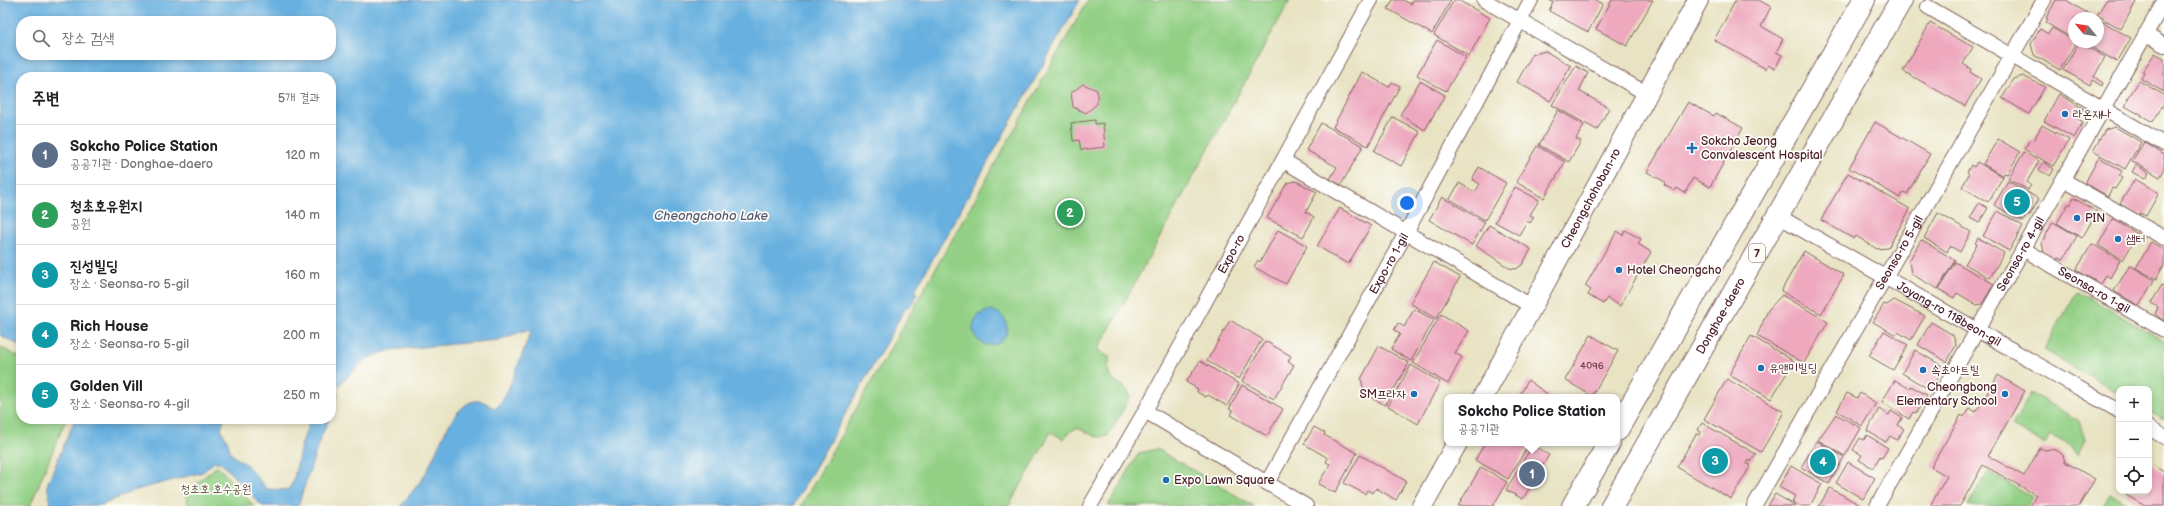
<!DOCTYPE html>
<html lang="ko">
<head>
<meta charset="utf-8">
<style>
	:root { --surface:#fff; --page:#f6f6f6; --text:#202124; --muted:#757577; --line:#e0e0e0; --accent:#1f6fb2 }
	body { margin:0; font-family:"Balsamiq Sans","Poor Story",sans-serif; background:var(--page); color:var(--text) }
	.controls { position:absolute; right:12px; bottom:12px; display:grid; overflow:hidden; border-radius:8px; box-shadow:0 2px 6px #0003 }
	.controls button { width:36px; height:36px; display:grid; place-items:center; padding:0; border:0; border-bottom:1px solid var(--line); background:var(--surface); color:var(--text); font:20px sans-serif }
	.compass { position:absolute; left:2068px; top:12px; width:36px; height:36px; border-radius:50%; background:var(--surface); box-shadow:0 2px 6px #0003; rotate:300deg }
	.you { position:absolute; left:1407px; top:203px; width:14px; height:14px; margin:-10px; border:3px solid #fff; border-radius:50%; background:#1a73e8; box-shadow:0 0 0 6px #1a73e833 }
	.badge { display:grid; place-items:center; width:26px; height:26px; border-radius:50%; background:var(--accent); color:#fff; font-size:13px; font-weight:700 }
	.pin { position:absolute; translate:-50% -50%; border:2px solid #fff; box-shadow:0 1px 4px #0006 }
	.popup { position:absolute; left:1444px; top:394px; width:176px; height:52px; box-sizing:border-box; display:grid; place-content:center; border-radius:8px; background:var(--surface); filter:drop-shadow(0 1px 3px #0005); font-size:13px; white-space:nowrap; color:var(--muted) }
	.popup b { font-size:15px; color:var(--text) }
	.popup::after { content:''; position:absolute; left:50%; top:100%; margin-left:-8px; border:8px solid transparent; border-top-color:var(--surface) }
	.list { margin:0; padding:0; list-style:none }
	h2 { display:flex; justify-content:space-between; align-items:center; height:52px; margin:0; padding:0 16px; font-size:17px }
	h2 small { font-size:13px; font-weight:400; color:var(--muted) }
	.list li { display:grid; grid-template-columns:26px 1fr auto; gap:12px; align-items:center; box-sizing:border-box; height:60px; padding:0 16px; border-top:1px solid var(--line) }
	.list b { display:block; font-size:15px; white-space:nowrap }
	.list p { margin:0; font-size:13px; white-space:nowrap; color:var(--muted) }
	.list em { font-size:13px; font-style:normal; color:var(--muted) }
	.icon { flex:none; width:22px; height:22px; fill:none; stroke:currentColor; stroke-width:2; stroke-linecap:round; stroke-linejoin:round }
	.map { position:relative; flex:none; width:2164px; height:506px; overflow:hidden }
	.search { position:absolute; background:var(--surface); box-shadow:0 2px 6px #0003; left:16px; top:16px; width:320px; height:44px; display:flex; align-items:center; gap:10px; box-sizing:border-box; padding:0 14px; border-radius:16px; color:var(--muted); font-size:15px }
	.panel { position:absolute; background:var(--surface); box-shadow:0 2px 6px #0003; left:16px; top:72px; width:320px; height:352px; border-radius:16px }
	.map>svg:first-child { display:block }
</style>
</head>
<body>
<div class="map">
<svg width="2164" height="506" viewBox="0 0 2164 506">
	<rect width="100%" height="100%" fill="#fdfcf7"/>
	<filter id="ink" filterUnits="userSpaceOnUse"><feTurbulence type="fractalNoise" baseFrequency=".025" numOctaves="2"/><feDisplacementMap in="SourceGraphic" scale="8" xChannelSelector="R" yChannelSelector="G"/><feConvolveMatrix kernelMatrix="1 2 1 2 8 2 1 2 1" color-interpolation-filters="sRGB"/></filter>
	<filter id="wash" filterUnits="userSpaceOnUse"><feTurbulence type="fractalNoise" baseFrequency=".012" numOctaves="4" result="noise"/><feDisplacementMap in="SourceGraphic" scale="16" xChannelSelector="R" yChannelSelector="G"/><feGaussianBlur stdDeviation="0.9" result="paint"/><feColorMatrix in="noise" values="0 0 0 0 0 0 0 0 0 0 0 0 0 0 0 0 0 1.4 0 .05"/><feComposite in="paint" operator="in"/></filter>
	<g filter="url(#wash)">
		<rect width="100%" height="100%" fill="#e8e3c2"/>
		<!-- green -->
		<g fill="#93d085" stroke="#6e7858">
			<path d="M 1088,0 L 1290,0 L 1098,350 L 1109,357 C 1110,363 1107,368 1109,374 C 1113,385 1128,383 1130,397 L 1108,436 L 1097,437 L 1077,428 L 1071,431 L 1063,439 L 1051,432 L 1009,506 L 801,506 Z"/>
			<path d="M 2077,291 L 2164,341 L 2164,419 L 2149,411 L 2149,389 L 2119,389 L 2119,393 L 2044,350 Z"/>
			<path d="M 0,347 L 21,358 L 21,419 L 66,419 L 30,506 L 0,506 Z"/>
			<path d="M 2031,393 L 2079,421 L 2085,440 L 2077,455 L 2069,445 L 2050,435 L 2045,444 L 2012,426 Z"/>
			<path d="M 1157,449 L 1254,506 L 1108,506 L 1139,453 Z"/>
			<path d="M 217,466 L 254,506 L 189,506 L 185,493 Z"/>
			<path d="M 1988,471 L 2032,497 L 2027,506 L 1968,506 Z"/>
			<path d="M 2110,494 L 2132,506 L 2103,506 Z"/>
		</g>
		<!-- water -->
		<g fill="#68b0df" stroke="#596885" fill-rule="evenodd">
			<path d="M 0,0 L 1080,0 L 915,290 L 917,294 L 910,306 L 906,307 L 793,506 L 401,506 C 408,496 417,487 424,476 C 437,456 458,377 493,408 L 498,407 C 513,385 520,357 531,332 L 526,330 L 498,340 L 390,350 L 366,359 L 336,388 L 338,394 L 331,416 L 331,77 L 21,77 L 21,346 L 0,335 ZM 21,21 L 331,21 L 331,55 L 21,55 Z"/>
			<circle cx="990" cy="328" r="17"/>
			<path d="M 75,419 L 224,419 L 221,430 L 228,442 L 230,452 L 237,459 L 246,464 L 267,489 L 288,490 L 293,482 L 301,446 L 310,419 L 329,419 L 320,439 L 298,506 L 262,506 L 220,462 L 214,462 L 203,472 L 133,491 L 102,505 L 51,506 L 47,485 Z"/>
		</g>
		<g id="blocks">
			<!-- building -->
			<g fill="#eea9bf">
				<path d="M 1393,0 L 1403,0 L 1411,4 L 1413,0 L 1451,0 L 1432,34 L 1388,9 Z"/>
				<path d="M 1454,0 L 1458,0 L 1490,18 L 1469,56 L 1434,35 Z"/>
				<path d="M 1549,0 L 1596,0 L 1603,4 L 1588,32 L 1549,11 L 1553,2 Z"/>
				<path d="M 1612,0 L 1653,0 L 1627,46 L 1596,29 Z"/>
				<path d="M 1736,0 L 1759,0 L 1771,7 L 1761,26 L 1783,39 L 1776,52 L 1782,55 L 1775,69 L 1768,65 L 1766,69 L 1714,40 Z"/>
				<path d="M 2056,0 L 2066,0 L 2092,16 L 2091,18 L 2074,18 L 2074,39 L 2046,23 L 2048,19 L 2046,18 Z"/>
				<path d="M 2106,0 L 2131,0 L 2136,2 L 2121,29 L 2097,15 Z"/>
				<path d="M 2098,19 L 2131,38 L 2117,62 L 2083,42 L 2098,42 Z"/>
				<path d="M 1930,23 L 1973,47 L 1963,64 L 1971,69 L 1970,72 L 1981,79 L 1965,106 L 1903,71 Z"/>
				<path d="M 2052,28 L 2076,42 L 2060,70 L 2034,55 L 2031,44 L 2040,29 L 2048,34 Z"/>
				<path d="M 1437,40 L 1466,57 L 1446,91 L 1417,75 Z"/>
				<path d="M 2079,42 L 2105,57 L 2094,77 L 2103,83 L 2102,86 L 2092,80 L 2090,85 L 2063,70 Z"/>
				<path d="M 1545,51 L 1571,66 L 1550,101 L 1517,82 L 1532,55 Z"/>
				<path d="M 2155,53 L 2164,58 L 2164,92 L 2141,79 L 2144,73 L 2142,72 Z"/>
				<path d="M 1576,66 L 1588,73 L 1579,91 L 1609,108 L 1597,130 L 1552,105 Z"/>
				<path d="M 1362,72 L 1389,87 L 1392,82 L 1400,86 L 1368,146 L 1333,127 Z"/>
				<path d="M 2023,76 L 2045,87 L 2029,114 L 2002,98 L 2014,79 Z"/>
				<path d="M 1420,81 L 1445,95 L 1425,130 L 1400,115 Z"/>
				<path d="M 2139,81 L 2164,95 L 2164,103 L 2153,122 L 2125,106 L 2128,101 L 2127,100 Z"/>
				<path d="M 1083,84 L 1097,90 L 1097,104 L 1086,113 L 1073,107 L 1071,93 Z"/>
				<path d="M 2059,94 L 2084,109 L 2078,119 L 2083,122 L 2074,138 L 2044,121 Z"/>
				<path d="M 1688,102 L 1714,116 L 1716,113 L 1743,128 L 1710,187 L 1693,178 L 1685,193 L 1677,188 L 1675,191 L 1664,185 L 1665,182 L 1647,172 Z"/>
				<path d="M 1558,110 L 1584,125 L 1576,139 L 1581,141 L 1569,162 L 1539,145 Z"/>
				<path d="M 1393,117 L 1420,132 L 1401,166 L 1374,151 Z"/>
				<path d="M 1095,120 L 1095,124 L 1103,123 L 1105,147 L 1081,150 L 1079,140 L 1073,141 L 1071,123 Z"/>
				<path d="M 1875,122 L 1930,154 L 1907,194 L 1904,192 L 1900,198 L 1849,168 Z"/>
				<path d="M 1321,123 L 1363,146 L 1341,185 L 1330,179 L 1337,167 L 1306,150 Z"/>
				<path d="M 2042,125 L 2069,140 L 2053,166 L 2024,149 L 2030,140 L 2033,141 Z"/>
				<path d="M 2115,127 L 2141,142 L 2125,169 L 2093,151 L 2105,130 Z"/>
				<path d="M 1998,139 L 2020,152 L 2007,174 L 2004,173 L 2003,176 L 1983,164 Z"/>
				<path d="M 2144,142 L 2164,155 L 2164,170 L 2160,177 L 2132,161 Z"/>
				<path d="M 1537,146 L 1565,162 L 1544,198 L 1516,182 Z"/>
				<path d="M 2024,152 L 2039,161 L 2027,182 L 2031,185 L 2028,190 L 2008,179 Z"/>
				<path d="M 2099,157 L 2122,171 L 2119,176 L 2122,178 L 2115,189 L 2112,188 L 2108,196 L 2085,183 Z"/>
				<path d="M 1977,162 L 2003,177 L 1988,202 L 1962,187 L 1969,174 L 1967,172 L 1971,165 L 1974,167 Z"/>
				<path d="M 2044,162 L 2054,169 L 2050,176 L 2039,170 Z"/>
				<path d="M 2136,165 L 2149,173 L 2145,179 L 2132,172 Z"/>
				<path d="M 1479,167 L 1506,183 L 1485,220 L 1450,199 L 1459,183 L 1475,192 L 1480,184 L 1472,179 Z"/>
				<path d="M 1848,173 L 1910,209 L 1888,248 L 1877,249 L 1856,236 L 1854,239 L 1821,220 Z"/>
				<path d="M 2135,179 L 2159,193 L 2146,216 L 2140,213 L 2139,215 L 2120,204 Z"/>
				<path d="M 1296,181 L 1317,192 L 1306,212 L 1314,217 L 1303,237 L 1267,218 L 1287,183 Z"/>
				<path d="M 2008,181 L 2039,199 L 2030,215 L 2027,214 L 2023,221 L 1994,205 Z"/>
				<path d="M 1515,187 L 1539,200 L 1530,215 L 1534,217 L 1530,223 L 1527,221 L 1519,235 L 1495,222 Z"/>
				<path d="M 1442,197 L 1485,222 L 1472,245 L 1429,220 Z"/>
				<path d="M 2074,198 L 2097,212 L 2082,238 L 2057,223 L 2068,204 L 2070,205 Z"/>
				<path d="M 1979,203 L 1988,208 L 1979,223 L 1970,218 Z"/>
				<path d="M 1340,208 L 1371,226 L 1348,264 L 1317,246 Z"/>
				<path d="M 1998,211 L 2023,226 L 2009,251 L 1983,236 Z"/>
				<path d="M 1938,213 L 1971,232 L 1960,252 L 1950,246 L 1947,252 L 1924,238 Z"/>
				<path d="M 2113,219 L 2138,234 L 2123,260 L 2098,245 Z"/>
				<path d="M 2053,222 L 2077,236 L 2063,260 L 2058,258 L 2057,260 L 2044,253 L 2042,242 Z"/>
				<path d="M 1489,225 L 1531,249 L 1522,265 L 1516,269 L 1509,268 L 1476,246 Z"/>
				<path d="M 1278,230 L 1307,246 L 1286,284 L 1254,267 L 1258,260 L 1260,262 Z"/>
				<path d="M 1625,230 L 1641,239 L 1638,244 L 1651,252 L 1620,306 L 1607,298 L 1603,304 L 1588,295 L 1591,290 L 1585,286 L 1617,231 L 1623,235 Z"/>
				<path d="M 1978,238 L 2004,253 L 1990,278 L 1965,264 L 1977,244 L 1975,243 Z"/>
				<path d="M 1921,240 L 1955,260 L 1938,289 L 1911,274 L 1909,261 Z"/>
				<path d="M 2151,242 L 2164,249 L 2164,265 L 2156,279 L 2136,268 Z"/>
				<path d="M 2092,244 L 2120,260 L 2110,278 L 2106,275 L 2101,284 L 2076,270 Z"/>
				<path d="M 1804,251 L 1844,275 L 1821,314 L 1781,291 Z"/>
				<path d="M 1434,262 L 1460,277 L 1436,319 L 1410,303 Z"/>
				<path d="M 1955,262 L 1994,284 L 1982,304 L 1977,305 L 1957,293 L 1954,298 L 1939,289 Z"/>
				<path d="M 2130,265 L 2154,280 L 2139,306 L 2114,291 Z"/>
				<path d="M 2162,285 L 2164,286 L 2164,321 L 2155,314 L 2158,307 L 2151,303 Z"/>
				<path d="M 1782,295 L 1828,322 L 1804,363 L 1757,336 L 1768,310 Z"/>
				<path d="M 1894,300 L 1925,316 L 1911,340 L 1898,332 L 1896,335 L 1873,322 L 1884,304 L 1887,305 Z"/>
				<path d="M 1414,309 L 1434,320 L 1411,361 L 1391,349 L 1400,334 L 1394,330 L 1398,323 L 1404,327 Z"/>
				<path d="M 1441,314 L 1469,331 L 1455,353 L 1462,357 L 1448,384 L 1413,363 Z"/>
				<path d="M 1230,320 L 1262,339 L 1239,379 L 1207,361 Z"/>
				<path d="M 1931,322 L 1953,335 L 1956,345 L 1947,362 L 1918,345 Z"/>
				<path d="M 1884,331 L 1908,345 L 1893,370 L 1869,356 Z"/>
				<path d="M 1591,335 L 1618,351 L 1592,396 L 1565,380 Z"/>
				<path d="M 1751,336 L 1794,361 L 1771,399 L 1729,375 Z"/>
				<path d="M 1265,341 L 1291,356 L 1288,362 L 1294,365 L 1274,399 L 1242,381 Z"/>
				<path d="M 1379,346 L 1409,363 L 1385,405 L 1365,394 L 1361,379 Z"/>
				<path d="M 1915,350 L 1944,367 L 1930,390 L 1902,373 Z"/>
				<path d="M 1200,361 L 1239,384 L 1227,406 L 1208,395 L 1206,397 L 1197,392 L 1198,389 L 1186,382 Z"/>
				<path d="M 1411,365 L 1440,382 L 1418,424 L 1388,406 Z"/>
				<path d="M 1998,375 L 2025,391 L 1988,456 L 2024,476 L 2040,448 L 2045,450 L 2051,449 L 2058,451 L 2063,455 L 2065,462 L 2095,479 L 2079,506 L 2030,506 L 2036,495 L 1983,465 L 1960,506 L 1930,506 L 1947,476 L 1931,467 L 1961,415 L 1964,417 L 1969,408 L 1976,412 Z"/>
				<path d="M 1727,379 L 1784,412 L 1761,452 L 1704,419 Z"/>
				<path d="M 1528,380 L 1551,397 L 1519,397 Z"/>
				<path d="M 1895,380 L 1910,389 L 1911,386 L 1927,395 L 1916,413 L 1913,412 L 1909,419 L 1882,402 Z"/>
				<path d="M 1242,385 L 1283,409 L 1267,436 L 1231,415 L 1233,411 L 1229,409 Z"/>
				<path d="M 1847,393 L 1857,398 L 1860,393 L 1876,403 L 1862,426 L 1837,411 Z"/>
				<path d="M 1879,409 L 1889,415 L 1891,411 L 1902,418 L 1898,425 L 1904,429 L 1897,440 L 1890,436 L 1886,442 L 1867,431 Z"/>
				<path d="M 1836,414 L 1861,428 L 1845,456 L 1818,440 Z"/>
				<path d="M 1702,423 L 1756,454 L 1751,462 L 1749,460 L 1747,464 L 1751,465 L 1731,499 L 1677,467 L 1696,434 L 1699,435 L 1701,432 L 1698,430 Z"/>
				<path d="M 1314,427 L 1325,433 L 1324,435 L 1357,453 L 1335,493 L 1318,484 L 1330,464 L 1326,462 L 1328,458 L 1304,444 Z"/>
				<path d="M 1867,435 L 1888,448 L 1882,458 L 1880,456 L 1873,468 L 1859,460 L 1862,455 L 1853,450 L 1860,438 L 1864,440 Z"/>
				<path d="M 1817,441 L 1844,457 L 1829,484 L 1801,467 Z"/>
				<path d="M 1485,443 L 1523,443 L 1528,446 L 1508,479 L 1475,460 Z"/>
				<path d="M 1536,447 L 1549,455 L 1540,470 L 1539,481 L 1530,487 L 1523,499 L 1506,490 L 1529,451 L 1532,452 Z"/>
				<path d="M 1360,455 L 1406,481 L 1396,500 L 1376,488 L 1373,493 L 1367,490 L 1365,494 L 1344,483 Z"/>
				<path d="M 1848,462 L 1875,478 L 1863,499 L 1836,483 Z"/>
				<path d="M 2149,463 L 2164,472 L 2164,506 L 2145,506 L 2126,495 L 2128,491 L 2149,491 Z"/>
				<path d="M 1791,466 L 1822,484 L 1810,506 L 1800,506 L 1792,502 L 1795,496 L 1779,487 Z"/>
				<path d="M 1481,467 L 1507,482 L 1493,506 L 1458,506 Z"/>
				<path d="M 1830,488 L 1862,506 L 1819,506 Z"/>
				<path d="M 1775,494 L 1796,506 L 1768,506 Z"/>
			</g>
		</g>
	</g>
	<g filter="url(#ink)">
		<use href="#blocks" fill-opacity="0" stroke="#816460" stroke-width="1"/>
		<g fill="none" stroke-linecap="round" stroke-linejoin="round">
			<!-- street casing -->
			<g stroke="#816460" stroke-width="16">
				<g id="street">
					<path d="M 1484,0 L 1647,94"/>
					<path d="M 1928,7 L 2164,144"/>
					<path d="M 2146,35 L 2164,45"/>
					<path d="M 1284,161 L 1533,307"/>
					<path d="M 2063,180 L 2164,238"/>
					<path id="s1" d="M 1778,216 L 2119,411"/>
					<path id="s2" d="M 2023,249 L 2164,330"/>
					<path d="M 1145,411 L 1306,506"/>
					<path d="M 2149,428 L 2164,437"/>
					<path id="s3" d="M 1267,483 L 1406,233 L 1531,0"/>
					<path id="s4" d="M 1090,506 L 1145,411 L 1371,0"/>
					<path id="s5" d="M 1754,506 L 2044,0"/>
					<path id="s6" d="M 1877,506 L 2164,2"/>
				</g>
			</g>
			<!-- secondary casing -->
			<g stroke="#816460" stroke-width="22">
				<g id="secondary">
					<path id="s7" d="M 1483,397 L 1698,0"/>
					<path d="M 1422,506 L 1457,443"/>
				</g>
			</g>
			<!-- primary casing -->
			<g stroke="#816460" stroke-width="24">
				<g id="primary">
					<path d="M 1617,430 L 1864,0"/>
					<path d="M 1573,506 L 1609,443"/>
					<path id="s8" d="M 1612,506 L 1901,0"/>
				</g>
			</g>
			<!-- street -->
			<use href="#street" stroke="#fff" stroke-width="14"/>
			<!-- secondary -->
			<use href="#secondary" stroke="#fff" stroke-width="20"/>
			<!-- primary -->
			<use href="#primary" stroke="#fff" stroke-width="22"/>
		</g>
	</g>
	<!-- markers -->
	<g fill="#1f6fb2" stroke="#fdfcf7" stroke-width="1.5">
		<circle cx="2065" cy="114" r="4"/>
		<path d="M1690 142h4v4h4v4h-4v4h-4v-4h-4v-4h4z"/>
		<circle cx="2077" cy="218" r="4"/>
		<circle cx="2118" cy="239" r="4"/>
		<circle cx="1619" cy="270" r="4"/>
		<circle cx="1761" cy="368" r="4"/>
		<circle cx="1923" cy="370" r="4"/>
		<circle cx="1414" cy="394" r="4"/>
		<circle cx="2005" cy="394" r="4"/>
		<circle cx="1166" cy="480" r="4"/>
	</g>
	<g text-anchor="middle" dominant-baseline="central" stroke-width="3.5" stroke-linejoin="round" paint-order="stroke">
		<!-- number labels -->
		<g font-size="10" fill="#734250">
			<text x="1592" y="366">4096</text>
		</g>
		<!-- shield labels -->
		<rect fill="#fdfcf7" stroke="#806168" stroke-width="1" x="1749" y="244" width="16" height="18" rx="3"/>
		<g font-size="11" font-weight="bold" fill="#4a1f2b">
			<text x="1757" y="253">7</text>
		</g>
		<!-- poi labels -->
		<g font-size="12" fill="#4a1f2b" stroke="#fdfcf7" text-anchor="start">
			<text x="2073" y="114">라온재나</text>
			<text x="1701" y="141">Sokcho Jeong<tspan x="1701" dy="14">Convalescent Hospital</tspan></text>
			<text x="2085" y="218">PIN</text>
			<text x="2126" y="239">샘터</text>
			<text x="1627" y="270">Hotel Cheongcho</text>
			<text x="1769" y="368">유앤미빌딩</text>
			<text x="1931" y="370">속초아트빌</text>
			<text x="1997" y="387" text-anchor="end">Cheongbong<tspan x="1997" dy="14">Elementary School</tspan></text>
			<text x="1406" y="394" text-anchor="end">SM프라자</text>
			<text x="1174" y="480">Expo Lawn Square</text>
		</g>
		<!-- street labels -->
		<g font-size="12" fill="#4a1f2b" stroke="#fdfcf7">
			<text stroke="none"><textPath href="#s7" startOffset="226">Cheongchohoban-ro</textPath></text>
			<text stroke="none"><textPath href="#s5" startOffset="292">Seonsa-ro 5-gil</textPath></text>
			<text stroke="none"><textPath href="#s4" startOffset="289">Expo-ro</textPath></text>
			<text stroke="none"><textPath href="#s6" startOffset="290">Seonsa-ro 4-gil</textPath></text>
			<text stroke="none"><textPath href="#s3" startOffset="251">Expo-ro 1-gil</textPath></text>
			<text stroke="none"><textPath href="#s2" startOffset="82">Seonsa-ro 1-gil</textPath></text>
			<text stroke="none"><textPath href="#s1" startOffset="197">Joyang-ro 118beon-gil</textPath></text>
			<text stroke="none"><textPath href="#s8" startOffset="219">Donghae-daero</textPath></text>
		</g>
		<!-- park labels -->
		<g font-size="12" fill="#605446" stroke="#fdfcf7">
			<text x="216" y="489">청초호 호수공원</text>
		</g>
		<!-- water labels -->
		<g font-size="13" font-style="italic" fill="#565973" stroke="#fdfcf7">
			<text x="711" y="216">Cheongchoho Lake</text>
		</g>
	</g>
</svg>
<div class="controls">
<button>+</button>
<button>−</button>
<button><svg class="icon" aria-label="locate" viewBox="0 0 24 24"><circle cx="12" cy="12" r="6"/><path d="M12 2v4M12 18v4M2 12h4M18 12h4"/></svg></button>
</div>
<svg class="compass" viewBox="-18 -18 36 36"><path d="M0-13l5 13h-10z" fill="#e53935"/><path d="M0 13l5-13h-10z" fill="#757577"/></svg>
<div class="you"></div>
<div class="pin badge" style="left:1532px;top:474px;background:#5c6f8a">1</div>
<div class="popup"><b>Sokcho Police Station</b>공공기관</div>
<div class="pin badge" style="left:1070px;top:213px;background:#2e9e5b">2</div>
<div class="pin badge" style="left:1715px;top:461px;background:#0f9aa8">3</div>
<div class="pin badge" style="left:1823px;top:462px;background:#0f9aa8">4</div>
<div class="pin badge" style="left:2017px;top:202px;background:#0f9aa8">5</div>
<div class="search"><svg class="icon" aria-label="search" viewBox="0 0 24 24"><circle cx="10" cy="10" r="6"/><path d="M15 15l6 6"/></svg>장소 검색</div>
<section class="panel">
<h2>주변<small>5개 결과</small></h2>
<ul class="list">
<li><span class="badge" style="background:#5c6f8a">1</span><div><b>Sokcho Police Station</b><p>공공기관 · Donghae-daero</p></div><em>120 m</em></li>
<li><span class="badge" style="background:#2e9e5b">2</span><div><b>청초호유원지</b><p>공원</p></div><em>140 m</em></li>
<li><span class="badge" style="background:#0f9aa8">3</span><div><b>진성빌딩</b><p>장소 · Seonsa-ro 5-gil</p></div><em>160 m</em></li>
<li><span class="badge" style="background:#0f9aa8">4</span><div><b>Rich House</b><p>장소 · Seonsa-ro 5-gil</p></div><em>200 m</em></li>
<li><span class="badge" style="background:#0f9aa8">5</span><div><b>Golden Vill</b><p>장소 · Seonsa-ro 4-gil</p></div><em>250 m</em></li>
</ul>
</section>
</div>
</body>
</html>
